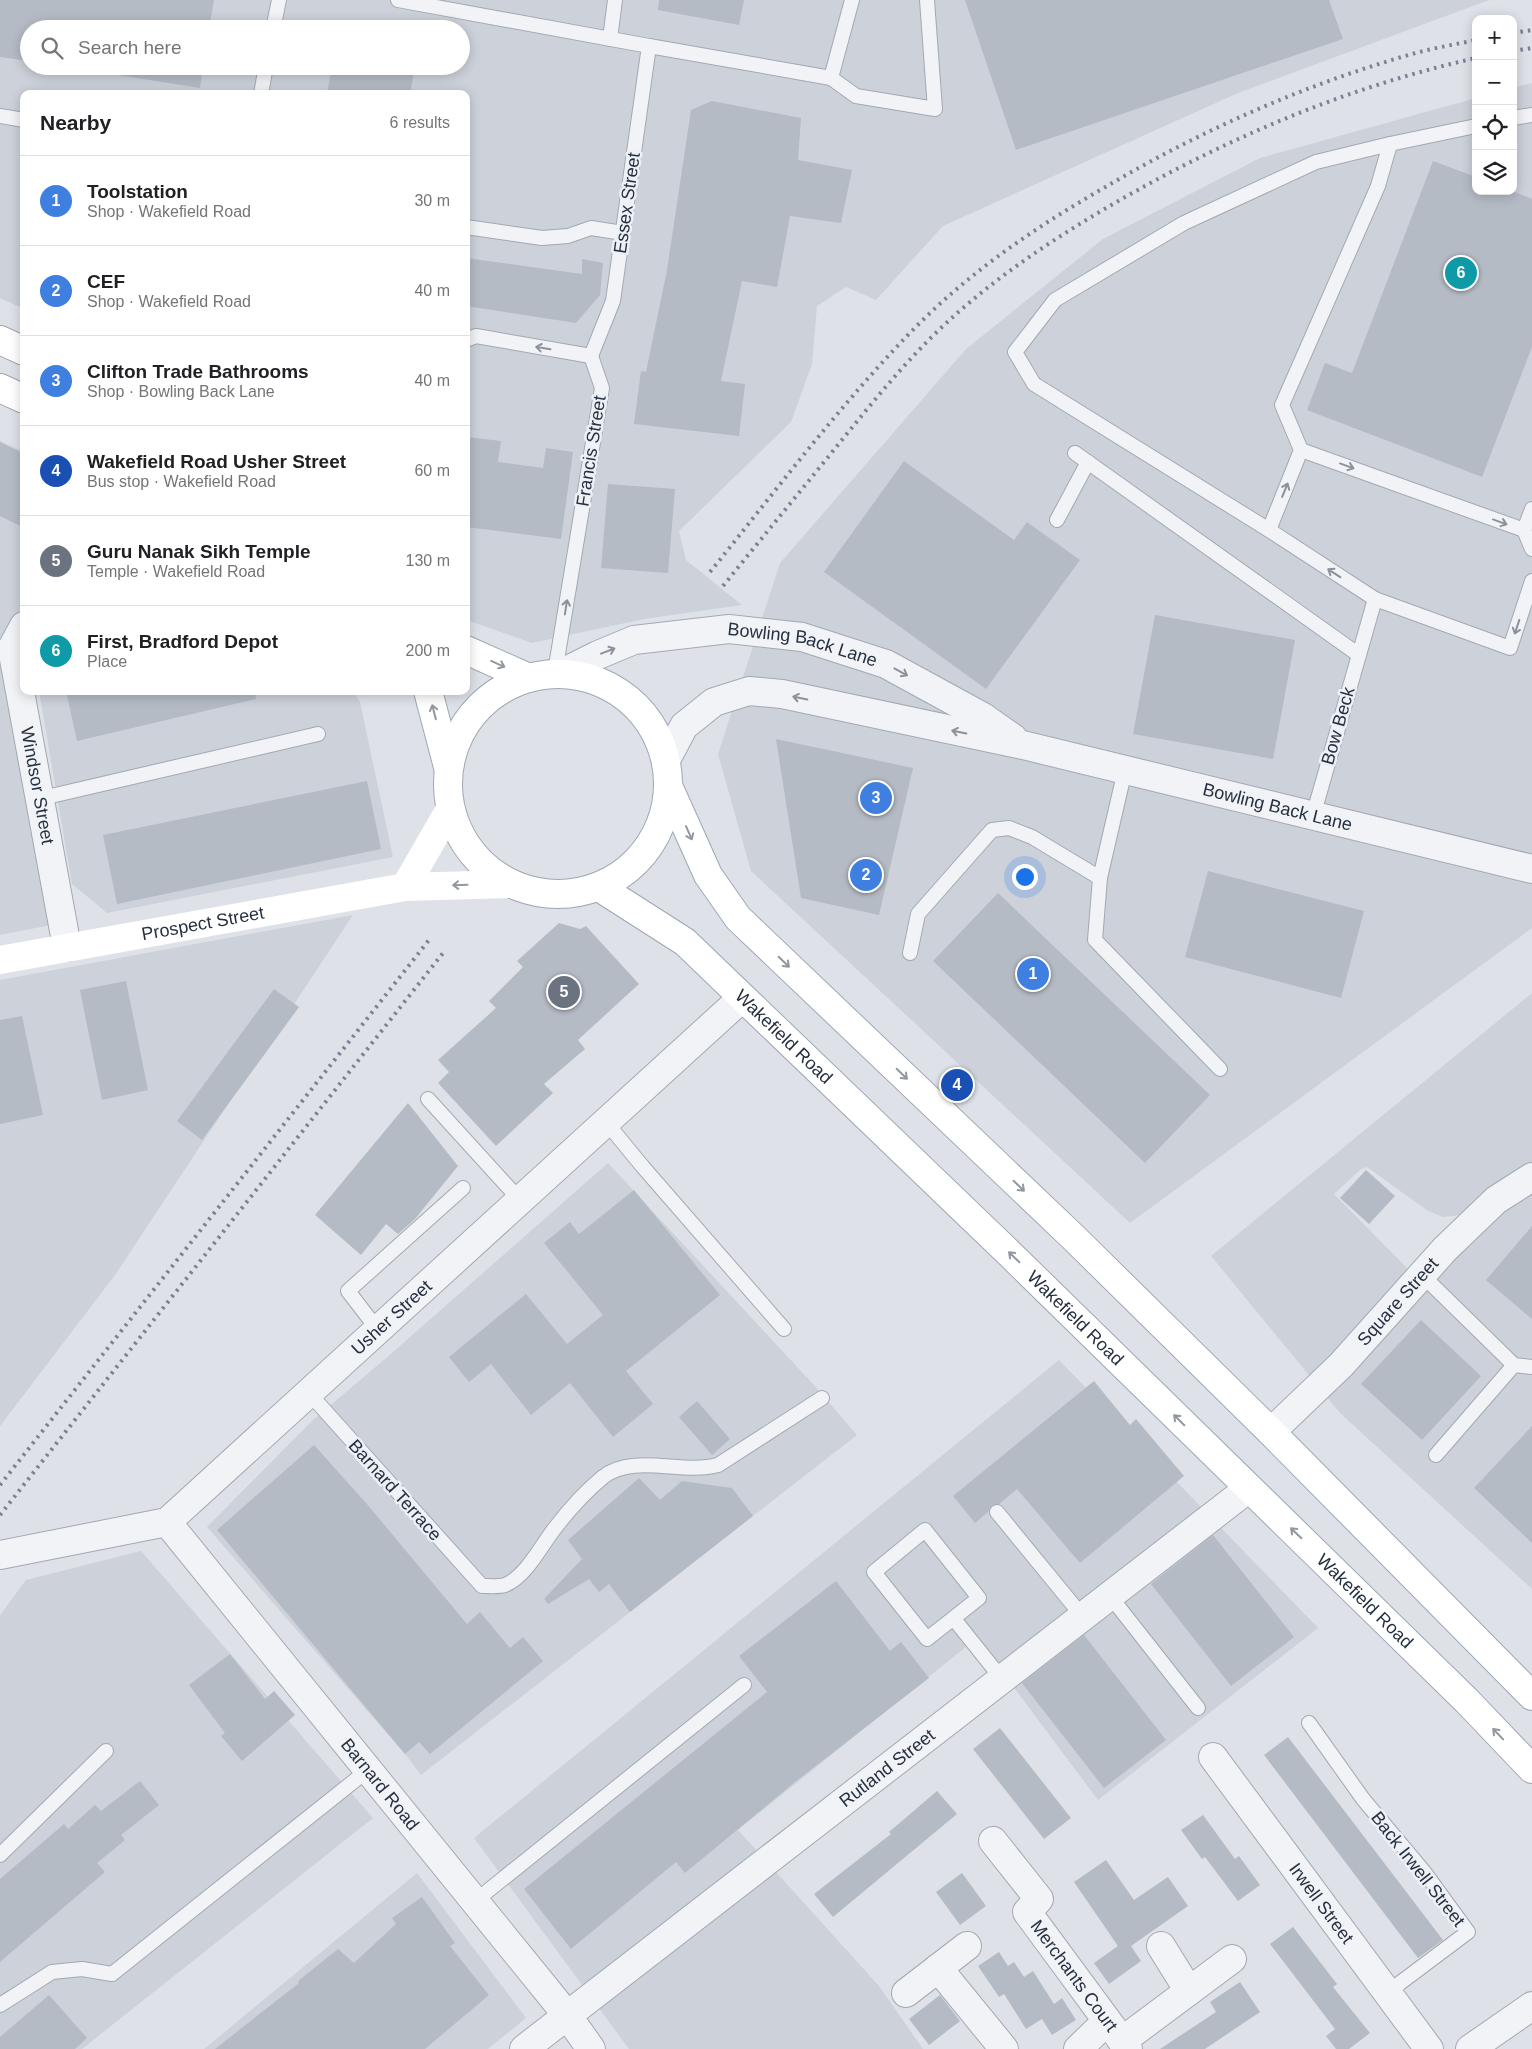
<!DOCTYPE html>
<html lang="en">
<head>
<meta charset="utf-8">
<style>
	:root { --surface:#fff; --page:#f2f2f2; --text:#202124; --muted:#757577; --line:#e0e0e0; --accent:#d53c56 }
	body { margin:0; font-family:Arial,sans-serif; background:var(--page); color:var(--text) }
	.controls { position:absolute; right:15px; top:15px; display:grid; overflow:hidden; border-radius:10px; box-shadow:0 2px 12px #0003 }
	.controls button { width:45px; height:45px; display:grid; place-items:center; padding:0; border:0; border-bottom:1px solid var(--line); background:var(--surface); color:var(--text); font:25px sans-serif }
	.you { position:absolute; left:1024px; top:876px; width:18px; height:18px; margin:-12px; border:4px solid #fff; border-radius:50%; background:#1a73e8; box-shadow:0 0 0 8px #1a73e833 }
	.badge { display:grid; place-items:center; width:32px; height:32px; border-radius:50%; background:var(--accent); color:#fff; font-size:16px; font-weight:700 }
	.pin { position:absolute; translate:-50% -50%; border:2px solid #fff; box-shadow:0 1px 5px #0006 }
	.list { margin:0; padding:0; list-style:none }
	h2 { display:flex; justify-content:space-between; align-items:center; height:65px; margin:0; padding:0 20px; font-size:21px }
	h2 small { font-size:16px; font-weight:400; color:var(--muted) }
	.list li { display:grid; grid-template-columns:32px 1fr auto; gap:15px; align-items:center; box-sizing:border-box; height:90px; padding:0 20px; border-top:1px solid var(--line) }
	.list b { display:block; font-size:19px; white-space:nowrap }
	.list p { margin:0; font-size:16px; white-space:nowrap; color:var(--muted) }
	.list em { font-size:16px; font-style:normal; color:var(--muted) }
	.icon { flex:none; width:28px; height:28px; fill:none; stroke:currentColor; stroke-width:2; stroke-linecap:round; stroke-linejoin:round }
	.map { position:relative; flex:none; width:1532px; height:2049px; overflow:hidden }
	.search { position:absolute; background:var(--surface); box-shadow:0 2px 12px #0003; left:20px; top:20px; width:450px; height:55px; display:flex; align-items:center; gap:12px; box-sizing:border-box; padding:0 18px; border-radius:28px; color:var(--muted); font-size:19px }
	.panel { position:absolute; background:var(--surface); box-shadow:0 2px 12px #0003; left:20px; top:90px; width:450px; height:605px; border-radius:10px }
	.map>svg:first-child { display:block }
</style>
</head>
<body>
<div class="map">
<svg width="1532" height="2049" viewBox="0 0 1532 2049">
	<rect width="100%" height="100%" fill="#dee2e8"/>
	<!-- built -->
	<g fill="#ccd1da" fill-rule="evenodd">
		<path d="M 0,0 L 1489,0 L 1238,93 L 943,226 L 876,300 L 846,287 L 817,306 L 812,364 L 791,422 L 679,531 L 686,560 L 742,605 L 644,619 L 532,643 L 472,622 L 466,617 L 466,94 L 24,94 L 24,309 L 0,298 ZM 29,29 L 461,29 L 461,66 L 29,66 Z"/>
		<path d="M 1532,83 L 1532,928 L 1130,1223 L 751,871 L 718,754 L 780,563 L 966,349 L 1103,239 L 1260,158 L 1476,98 L 1476,191 L 1513,191 L 1513,88 Z"/>
		<path d="M 0,441 L 24,452 L 24,608 L 0,651 Z"/>
		<path d="M 0,660 L 51,925 L 0,935 Z"/>
		<path d="M 39,691 L 353,691 L 360,702 L 393,857 L 107,913 L 72,884 Z"/>
		<path d="M 353,915 L 115,1275 L 0,1426 L 0,980 Z"/>
		<path d="M 1532,993 L 1532,1589 L 1340,1413 L 1211,1256 ZM 1367,1167 L 1428,1211 L 1443,1217 L 1470,1214 L 1410,1271 L 1334,1194 L 1361,1169 Z"/>
		<path d="M 608,1163 L 812,1383 L 857,1435 L 421,1775 L 405,1754 L 207,1527 L 314,1419 L 385,1359 Z"/>
		<path d="M 1059,1360 L 1318,1628 L 1098,1800 L 977,1638 L 738,1830 L 879,1986 L 923,2049 L 629,2049 L 474,1838 Z"/>
		<path d="M 141,1551 L 373,1818 L 82,2049 L 0,2049 L 0,1615 L 26,1580 Z"/>
		<path d="M 417,1873 L 526,2018 L 488,2049 L 204,2049 Z"/>
	</g>
	<!-- building -->
	<g fill="#b5bbc5">
		<path d="M 0,0 L 214,0 L 209,29 L 29,29 L 29,61 L 0,57 Z"/>
		<path d="M 659,0 L 744,0 L 739,25 L 658,10 Z"/>
		<path d="M 965,0 L 1329,0 L 1343,39 L 1016,150 Z"/>
		<path d="M 61,66 L 203,66 L 200,88 Z"/>
		<path d="M 332,66 L 415,66 L 410,94 L 327,94 Z"/>
		<path d="M 712,101 L 801,118 L 798,160 L 852,170 L 841,223 L 790,216 L 777,287 L 742,281 L 721,381 L 745,384 L 739,436 L 634,424 L 641,371 L 646,372 L 667,270 L 691,110 Z"/>
		<path d="M 1433,161 L 1476,177 L 1476,191 L 1512,191 L 1532,199 L 1532,347 L 1482,477 L 1307,410 L 1325,363 L 1352,373 Z"/>
		<path d="M 466,258 L 582,274 L 582,259 L 603,263 L 600,295 L 576,323 L 466,306 Z"/>
		<path d="M 466,437 L 501,441 L 498,462 L 543,468 L 546,448 L 573,452 L 561,539 L 466,527 Z"/>
		<path d="M 0,442 L 24,454 L 24,528 L 0,516 Z"/>
		<path d="M 904,461 L 1014,540 L 1027,522 L 1080,560 L 986,689 L 824,572 Z"/>
		<path d="M 608,484 L 675,489 L 668,573 L 601,568 Z"/>
		<path d="M 1155,615 L 1295,640 L 1273,759 L 1133,734 Z"/>
		<path d="M 66,691 L 255,691 L 256,699 L 77,741 Z"/>
		<path d="M 776,739 L 913,768 L 879,915 L 801,898 Z"/>
		<path d="M 367,781 L 381,849 L 117,904 L 103,835 Z"/>
		<path d="M 1208,871 L 1364,911 L 1341,998 L 1185,957 Z"/>
		<path d="M 998,893 L 1210,1095 L 1145,1163 L 933,961 Z"/>
		<path d="M 559,923 L 580,929 L 586,926 L 639,984 L 578,1040 L 585,1049 L 544,1084 L 553,1093 L 496,1146 L 438,1083 L 449,1072 L 438,1060 L 496,1008 L 489,1001 L 523,967 L 517,961 Z"/>
		<path d="M 126,981 L 148,1090 L 102,1100 L 80,990 Z"/>
		<path d="M 274,989 L 299,1007 L 202,1140 L 177,1121 Z"/>
		<path d="M 22,1016 L 43,1115 L 0,1124 L 0,1020 Z"/>
		<path d="M 408,1103 L 458,1166 L 415,1219 L 398,1234 L 386,1224 L 361,1255 L 315,1215 Z"/>
		<path d="M 1366,1170 L 1395,1196 L 1369,1224 L 1340,1198 Z"/>
		<path d="M 634,1190 L 720,1295 L 626,1371 L 653,1404 L 613,1437 L 570,1383 L 531,1415 L 491,1364 L 469,1382 L 449,1357 L 526,1294 L 567,1344 L 603,1315 L 544,1243 L 570,1222 L 579,1234 Z"/>
		<path d="M 1532,1226 L 1532,1319 L 1486,1280 Z"/>
		<path d="M 1421,1320 L 1481,1376 L 1422,1440 L 1361,1384 Z"/>
		<path d="M 1094,1381 L 1130,1425 L 1136,1419 L 1184,1476 L 1080,1563 L 1017,1489 L 999,1504 L 992,1505 L 988,1512 L 975,1523 L 953,1496 Z"/>
		<path d="M 697,1401 L 730,1439 L 712,1455 L 679,1417 Z"/>
		<path d="M 1532,1426 L 1532,1543 L 1474,1488 Z"/>
		<path d="M 314,1445 L 366,1503 L 467,1624 L 480,1612 L 510,1648 L 523,1637 L 543,1661 L 430,1754 L 419,1742 L 405,1754 L 217,1530 Z"/>
		<path d="M 639,1478 L 660,1500 L 682,1481 L 732,1488 L 753,1516 L 630,1612 L 609,1584 L 599,1592 L 589,1579 L 548,1604 L 544,1599 L 582,1559 L 568,1540 Z"/>
		<path d="M 1213,1535 L 1294,1637 L 1231,1686 L 1151,1584 Z"/>
		<path d="M 836,1581 L 890,1651 L 901,1642 L 929,1678 L 795,1782 L 685,1873 L 676,1862 L 571,1949 L 524,1889 L 767,1692 L 739,1656 Z"/>
		<path d="M 1084,1635 L 1166,1740 L 1104,1788 L 1022,1683 Z"/>
		<path d="M 230,1654 L 265,1699 L 274,1691 L 295,1715 L 242,1761 L 221,1736 L 225,1733 L 189,1685 Z"/>
		<path d="M 1000,1728 L 1071,1818 L 1044,1839 L 973,1749 Z"/>
		<path d="M 1288,1737 L 1443,1940 L 1418,1958 L 1264,1755 Z"/>
		<path d="M 140,1781 L 159,1805 L 121,1835 L 125,1840 L 97,1863 L 105,1872 L 0,1962 L 0,1879 L 64,1824 L 68,1829 L 95,1805 L 101,1811 Z"/>
		<path d="M 937,1791 L 957,1814 L 833,1917 L 814,1894 L 891,1834 L 889,1832 Z"/>
		<path d="M 1203,1815 L 1235,1859 L 1239,1856 L 1260,1885 L 1238,1901 L 1205,1857 L 1202,1859 L 1181,1830 Z"/>
		<path d="M 1106,1860 L 1134,1900 L 1168,1877 L 1188,1906 L 1131,1946 L 1141,1961 L 1109,1984 L 1094,1963 L 1118,1946 L 1074,1882 Z"/>
		<path d="M 962,1873 L 986,1906 L 960,1925 L 936,1892 Z"/>
		<path d="M 422,1897 L 455,1943 L 450,1946 L 489,1995 L 425,2049 L 215,2049 L 299,1983 L 298,1981 L 338,1949 L 354,1963 L 396,1924 L 392,1918 Z"/>
		<path d="M 1293,1927 L 1337,1984 L 1333,1987 L 1370,2033 L 1349,2049 L 1336,2049 L 1326,2036 L 1335,2029 L 1270,1944 Z"/>
		<path d="M 999,1952 L 1008,1966 L 1014,1962 L 1024,1977 L 1033,1971 L 1054,2004 L 1062,1998 L 1076,2020 L 1052,2035 L 1042,2019 L 1026,2029 L 1004,1994 L 999,1997 L 978,1966 Z"/>
		<path d="M 1240,1982 L 1260,2012 L 1205,2049 L 1160,2049 L 1216,2012 L 1210,2002 Z"/>
		<path d="M 49,1995 L 87,2038 L 75,2049 L 0,2049 L 0,2037 Z"/>
		<path d="M 940,1995 L 960,2021 L 929,2045 L 909,2019 Z"/>
	</g>
	<g fill="none" stroke-linecap="round" stroke-linejoin="round">
		<!-- lane casing -->
		<g stroke="#a3a9b2" stroke-width="16">
			<g id="lane">
				<path d="M 398,0 L 649,46 L 613,301 L 591,356"/>
				<path d="M 273,29 L 279,0"/>
				<path d="M 610,39 L 615,0"/>
				<path d="M 649,46 L 831,78 L 856,96 L 935,109 L 927,0"/>
				<path d="M 831,78 L 852,0"/>
				<path d="M 261,94 L 266,66"/>
				<path d="M 0,116 L 24,120"/>
				<path d="M 1513,118 L 1532,115"/>
				<path d="M 1390,144 L 1316,162 L 1184,223 L 1055,300 L 1015,352 L 1034,384 L 1269,530 L 1375,599 L 1510,648 L 1532,581"/>
				<path d="M 466,227 L 542,238 L 568,236 L 591,228 L 623,233"/>
				<path d="M 466,340 L 476,336 L 591,356"/>
				<path d="M 1301,450 L 1524,530"/>
				<path d="M 1075,453 L 1359,655"/>
				<path d="M 1532,509 L 1524,530 L 1532,549"/>
				<path d="M 1057,520 L 1088,462"/>
				<path d="M 1269,530 L 1301,450 L 1282,405 L 1378,186 L 1390,144 L 1476,126"/>
				<path d="M 555,672 L 602,388 L 591,356"/>
				<path d="M 38,799 L 318,734"/>
				<path d="M 1313,816 L 1375,599"/>
				<path d="M 1100,878 L 1095,940 L 1220,1069"/>
				<path d="M 910,953 L 918,914 L 992,830 L 1009,828 L 1032,837 L 1100,878 L 1125,770"/>
				<path d="M 428,1099 L 520,1200"/>
				<path d="M 606,1122 L 643,1167 L 784,1329"/>
				<path d="M 1422,1275 L 1514,1365 L 1532,1367"/>
				<path d="M 378,1330 L 348,1291 L 463,1188"/>
				<path d="M 309,1393 L 482,1586 C 489,1586 498,1587 505,1585 C 526,1577 542,1544 555,1528 C 568,1511 586,1491 603,1477 C 634,1453 682,1475 718,1465 L 822,1398"/>
				<path d="M 1436,1455 L 1514,1365"/>
				<path d="M 997,1512 L 1083,1617"/>
				<path d="M 925,1530 L 979,1598 L 927,1639 L 874,1572 Z"/>
				<path d="M 1110,1596 L 1198,1708"/>
				<path d="M 954,1619 L 1002,1679"/>
				<path d="M 1309,1723 L 1363,1799 L 1425,1873 L 1468,1932 L 1400,1983 L 1388,1994"/>
				<path d="M 0,1855 L 106,1751"/>
				<path d="M 474,1902 L 744,1685"/>
				<path d="M 0,2005 L 52,1972 L 82,1969 L 112,1974 L 368,1770"/>
			</g>
		</g>
		<!-- street casing -->
		<g stroke="#a3a9b2" stroke-width="30">
			<g id="street">
				<path id="s1" d="M 24,626 L 12,648 L 67,947"/>
				<path id="s2" d="M 564,672 L 598,655 L 634,640 L 729,629 L 802,637 L 886,664 L 983,717 L 1013,738"/>
				<path id="s3" d="M 666,760 L 684,726 L 714,702 L 749,691 L 782,694 L 1023,745 L 1532,869"/>
				<path id="s4" d="M 1271,1432 L 1341,1365 L 1445,1249 L 1496,1200 L 1532,1177"/>
				<path id="s5" d="M 167,1522 L 567,2015 L 591,2049"/>
				<path id="s6" d="M 0,1555 L 167,1522 L 742,998"/>
				<path id="s7" d="M 1213,1757 L 1429,2049"/>
				<path id="s8" d="M 993,1841 L 1039,1899 L 1027,1912 L 1128,2049"/>
				<path d="M 1161,1946 L 1189,1991"/>
				<path d="M 938,1968 L 1004,2049"/>
				<path d="M 906,1993 L 967,1946"/>
				<path d="M 1122,2041 L 1232,1959"/>
				<path id="s9" d="M 524,2049 L 1249,1488"/>
				<path d="M 1078,2049 L 1107,2021"/>
				<path d="M 1470,2049 L 1532,2006"/>
			</g>
		</g>
		<!-- primary casing -->
		<g stroke="#9da7b5" stroke-width="30">
			<g id="primary">
				<path d="M 0,340 L 24,351"/>
				<path d="M 0,388 L 24,399"/>
				<path d="M 466,650 L 529,678"/>
				<circle cx="558" cy="784" r="110"/>
				<path d="M 428,691 L 448,767"/>
				<path d="M 669,788 L 708,875 L 738,918 L 1073,1237 L 1271,1432 L 1532,1696"/>
				<path id="s11" d="M 599,887 L 685,942 L 1012,1256 L 1467,1701 L 1532,1769"/>
			</g>
		</g>
		<!-- lane -->
		<use href="#lane" stroke="#f1f3f6" stroke-width="14"/>
		<!-- street -->
		<use href="#street" stroke="#f1f3f6" stroke-width="28"/>
		<!-- secondary -->
		<g stroke="#fff" stroke-width="28">
			<path d="M 405,887 L 450,809"/>
			<path id="s10" d="M 0,960 L 405,887 L 509,884"/>
		</g>
		<!-- primary -->
		<use href="#primary" stroke="#fff" stroke-width="28"/>
		<!-- rail -->
		<g stroke="#778293" stroke-width="4" stroke-dasharray="2.5 5" stroke-linecap="butt">
			<path d="M 1513,33 L 1532,30"/>
			<path d="M 1513,51 L 1532,48"/>
			<path d="M 710,572 C 774,493 836,410 907,336 C 964,276 1031,230 1102,189 C 1198,132 1299,87 1405,56 C 1428,49 1452,45 1476,40"/>
			<path d="M 723,586 C 761,539 799,493 837,446 C 864,413 891,379 920,349 C 976,290 1043,245 1113,204 C 1227,138 1347,87 1476,58"/>
			<path d="M 0,1485 L 429,940"/>
			<path d="M 0,1515 L 443,953"/>
		</g>
	</g>
	<!-- one-way arrows -->
	<defs><path id="oneway-shaft" d="M-6 0H5M1.5-3L5.5 0L1.5 3" fill="none" stroke-width="1.6" stroke-linecap="round" stroke-linejoin="round" transform="scale(1.25)"/></defs>
	<g stroke="#8c929b">
		<use href="#oneway-shaft" transform="translate(543 348) rotate(-171)"/>
		<use href="#oneway-shaft" transform="translate(1347 466) rotate(20)"/>
		<use href="#oneway-shaft" transform="translate(1285 490) rotate(-68)"/>
		<use href="#oneway-shaft" transform="translate(1500 522) rotate(20)"/>
		<use href="#oneway-shaft" transform="translate(1334 573) rotate(-147)"/>
		<use href="#oneway-shaft" transform="translate(566 607) rotate(-81)"/>
		<use href="#oneway-shaft" transform="translate(1517 627) rotate(108)"/>
		<use href="#oneway-shaft" transform="translate(608 651) rotate(-21)"/>
		<use href="#oneway-shaft" transform="translate(901 672) rotate(29)"/>
		<use href="#oneway-shaft" transform="translate(800 698) rotate(-168)"/>
		<use href="#oneway-shaft" transform="translate(959 732) rotate(-168)"/>
	</g>
	<g stroke="#9298a0">
		<use href="#oneway-shaft" transform="translate(498 664) rotate(24)"/>
		<use href="#oneway-shaft" transform="translate(434 712) rotate(-104)"/>
		<use href="#oneway-shaft" transform="translate(689 833) rotate(66)"/>
		<use href="#oneway-shaft" transform="translate(460 885) rotate(178)"/>
		<use href="#oneway-shaft" transform="translate(784 962) rotate(44)"/>
		<use href="#oneway-shaft" transform="translate(902 1074) rotate(44)"/>
		<use href="#oneway-shaft" transform="translate(1019 1186) rotate(44)"/>
		<use href="#oneway-shaft" transform="translate(1014 1257) rotate(-136)"/>
		<use href="#oneway-shaft" transform="translate(1179 1420) rotate(-135)"/>
		<use href="#oneway-shaft" transform="translate(1296 1533) rotate(-136)"/>
		<use href="#oneway-shaft" transform="translate(1498 1734) rotate(-134)"/>
	</g>
	<g text-anchor="middle" dominant-baseline="central" stroke-width="5" stroke-linejoin="round" paint-order="stroke">
		<!-- street labels -->
		<g font-size="18" fill="#263040" stroke="#edf1f6">
			<text transform="translate(627 203) rotate(-82)">Essex Street</text>
			<text transform="translate(591 451) rotate(-81)">Francis Street</text>
			<text stroke="none"><textPath href="#s2" startOffset="248">Bowling Back Lane</textPath></text>
			<text transform="translate(1338 726) rotate(-74)">Bow Beck</text>
			<text stroke="none"><textPath href="#s1" startOffset="165">Windsor Street</textPath></text>
			<text stroke="none"><textPath href="#s3" startOffset="655">Bowling Back Lane</textPath></text>
			<text stroke="none"><textPath href="#s10" startOffset="206">Prospect Street</textPath></text>
			<text stroke="none"><textPath href="#s11" startOffset="239">Wakefield Road</textPath></text>
			<text stroke="none"><textPath href="#s4" startOffset="182">Square Street</textPath></text>
			<text stroke="none"><textPath href="#s6" startOffset="474">Usher Street</textPath></text>
			<text stroke="none"><textPath href="#s11" startOffset="644">Wakefield Road</textPath></text>
			<text transform="translate(395 1490) rotate(48)">Barnard Terrace</text>
			<text stroke="none"><textPath href="#s11" startOffset="1049">Wakefield Road</textPath></text>
			<text stroke="none"><textPath href="#s9" startOffset="459">Rutland Street</textPath></text>
			<text stroke="none"><textPath href="#s5" startOffset="338">Barnard Road</textPath></text>
			<text transform="translate(1418 1869) rotate(52)">Back Irwell Street</text>
			<text stroke="none"><textPath href="#s7" startOffset="182">Irwell Street</textPath></text>
			<text stroke="none"><textPath href="#s8" startOffset="171">Merchants Court</textPath></text>
		</g>
	</g>
</svg>
<div class="controls">
<button>+</button>
<button>−</button>
<button><svg class="icon" aria-label="locate" viewBox="0 0 24 24"><circle cx="12" cy="12" r="6"/><path d="M12 2v4M12 18v4M2 12h4M18 12h4"/></svg></button>
<button><svg class="icon" aria-label="layers" viewBox="0 0 24 24"><path d="M12 4l9 5-9 5-9-5zM3 14l9 5 9-5"/></svg></button>
</div>
<div class="you"></div>
<div class="pin badge" style="left:1033px;top:974px;background:#3f7fe0">1</div>
<div class="pin badge" style="left:866px;top:875px;background:#3f7fe0">2</div>
<div class="pin badge" style="left:876px;top:798px;background:#3f7fe0">3</div>
<div class="pin badge" style="left:957px;top:1085px;background:#1a4fb4">4</div>
<div class="pin badge" style="left:564px;top:992px;background:#6b7280">5</div>
<div class="pin badge" style="left:1461px;top:273px;background:#0f9aa8">6</div>
<div class="search"><svg class="icon" aria-label="search" viewBox="0 0 24 24"><circle cx="10" cy="10" r="6"/><path d="M15 15l6 6"/></svg>Search here</div>
<section class="panel">
<h2>Nearby<small>6 results</small></h2>
<ul class="list">
<li><span class="badge" style="background:#3f7fe0">1</span><div><b>Toolstation</b><p>Shop · Wakefield Road</p></div><em>30 m</em></li>
<li><span class="badge" style="background:#3f7fe0">2</span><div><b>CEF</b><p>Shop · Wakefield Road</p></div><em>40 m</em></li>
<li><span class="badge" style="background:#3f7fe0">3</span><div><b>Clifton Trade Bathrooms</b><p>Shop · Bowling Back Lane</p></div><em>40 m</em></li>
<li><span class="badge" style="background:#1a4fb4">4</span><div><b>Wakefield Road Usher Street</b><p>Bus stop · Wakefield Road</p></div><em>60 m</em></li>
<li><span class="badge" style="background:#6b7280">5</span><div><b>Guru Nanak Sikh Temple</b><p>Temple · Wakefield Road</p></div><em>130 m</em></li>
<li><span class="badge" style="background:#0f9aa8">6</span><div><b>First, Bradford Depot</b><p>Place</p></div><em>200 m</em></li>
</ul>
</section>
</div>
</body>
</html>
